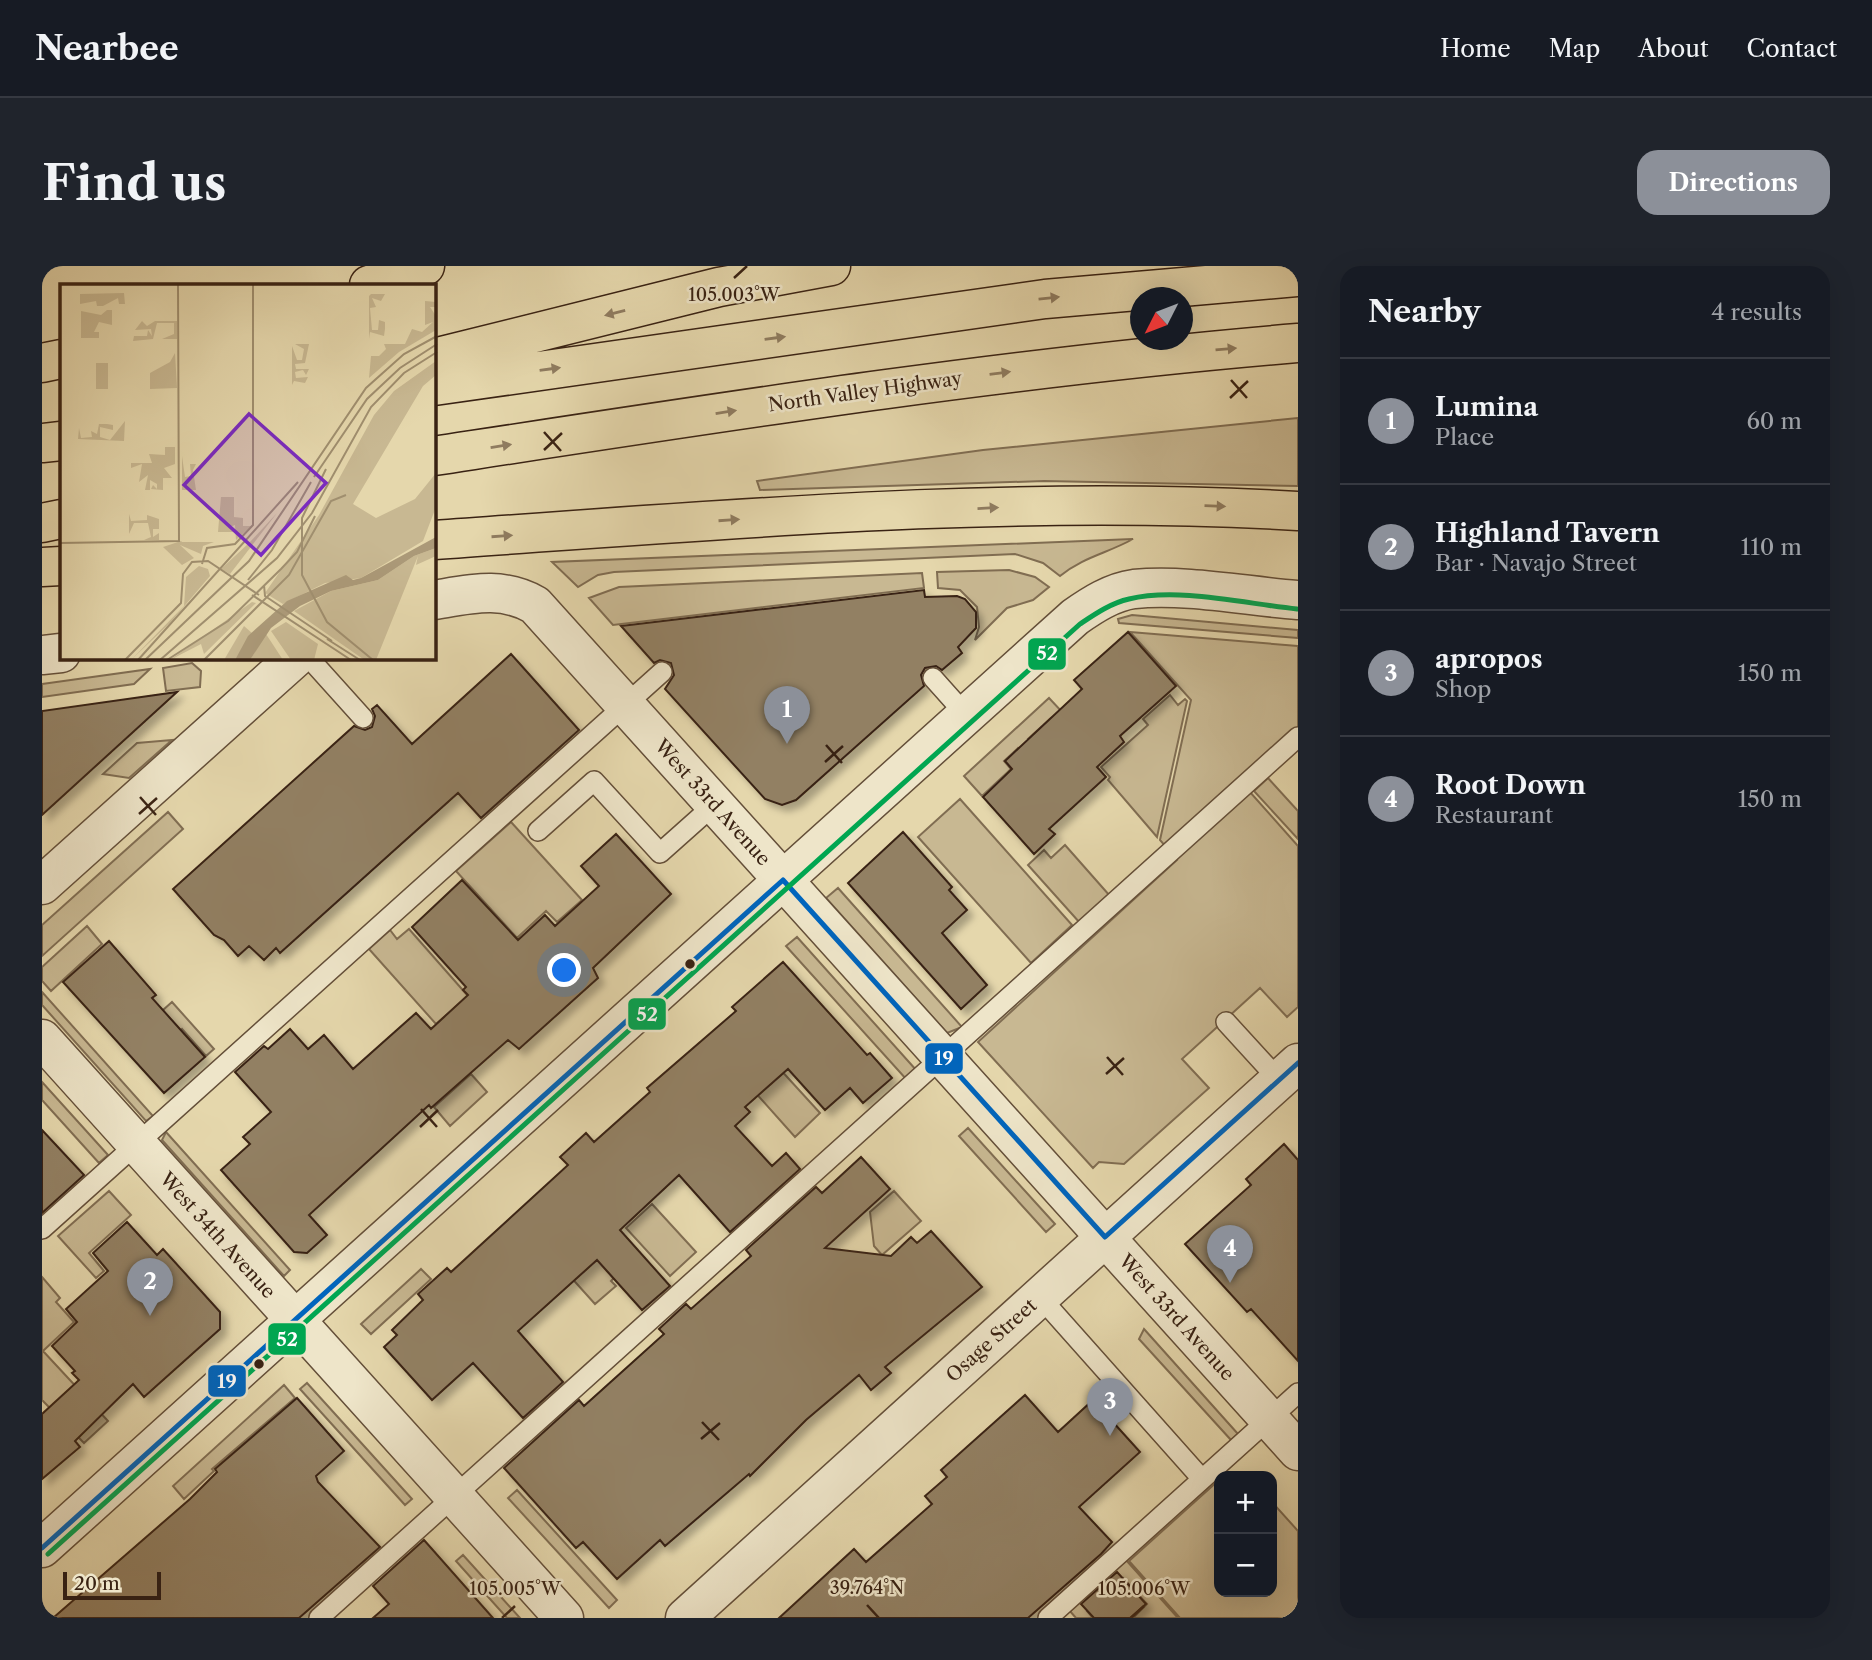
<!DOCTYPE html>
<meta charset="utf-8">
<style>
:root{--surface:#171b24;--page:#20242c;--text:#f1f3f6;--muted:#9ea1a6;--line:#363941;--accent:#8c9099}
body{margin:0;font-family:"Libre Caslon Text",serif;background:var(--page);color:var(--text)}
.controls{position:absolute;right:21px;bottom:21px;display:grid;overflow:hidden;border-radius:14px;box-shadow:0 7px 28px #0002}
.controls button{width:63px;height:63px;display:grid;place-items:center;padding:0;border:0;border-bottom:2px solid var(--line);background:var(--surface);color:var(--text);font:35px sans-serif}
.compass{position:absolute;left:1088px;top:21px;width:63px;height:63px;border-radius:50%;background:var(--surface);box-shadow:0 7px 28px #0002;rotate:228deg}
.scale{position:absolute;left:21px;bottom:18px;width:98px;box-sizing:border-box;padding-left:7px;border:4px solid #392213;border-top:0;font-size:19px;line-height:24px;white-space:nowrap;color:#392213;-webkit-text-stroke:5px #eee5c9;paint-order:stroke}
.you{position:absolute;left:523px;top:705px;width:24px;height:24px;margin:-18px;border:5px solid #fff;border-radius:50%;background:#1a73e8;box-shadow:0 0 0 10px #1a73e833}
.badge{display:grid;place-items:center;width:46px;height:46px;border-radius:50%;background:var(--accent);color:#fff;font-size:23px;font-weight:700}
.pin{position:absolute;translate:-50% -58px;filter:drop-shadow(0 2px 4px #0008)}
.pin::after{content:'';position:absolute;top:37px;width:24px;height:21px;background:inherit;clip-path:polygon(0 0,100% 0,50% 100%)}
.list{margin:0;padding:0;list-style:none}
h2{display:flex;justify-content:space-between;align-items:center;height:91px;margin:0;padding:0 28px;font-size:30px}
h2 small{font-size:23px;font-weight:400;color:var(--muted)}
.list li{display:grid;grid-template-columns:46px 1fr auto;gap:21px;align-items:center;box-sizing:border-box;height:126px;padding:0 28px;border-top:2px solid var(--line)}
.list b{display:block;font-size:26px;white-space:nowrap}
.list p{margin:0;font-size:23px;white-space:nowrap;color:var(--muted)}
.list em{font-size:23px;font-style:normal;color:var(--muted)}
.map{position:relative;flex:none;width:1256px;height:1352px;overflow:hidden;border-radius:21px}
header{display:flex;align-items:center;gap:42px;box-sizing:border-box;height:98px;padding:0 35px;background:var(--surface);border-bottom:2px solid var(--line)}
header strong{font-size:33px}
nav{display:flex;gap:38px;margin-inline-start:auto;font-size:24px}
.intro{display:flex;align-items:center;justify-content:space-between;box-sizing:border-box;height:168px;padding:0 42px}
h1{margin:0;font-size:49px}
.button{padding:18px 32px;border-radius:21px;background:var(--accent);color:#fff;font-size:24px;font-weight:700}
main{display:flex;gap:42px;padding:0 42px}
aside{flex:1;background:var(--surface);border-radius:21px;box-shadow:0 7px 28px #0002}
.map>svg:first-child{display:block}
.green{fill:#c8b892;stroke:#806d52;stroke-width:2}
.building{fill:#928063;stroke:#392213;stroke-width:2;filter:url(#shadow)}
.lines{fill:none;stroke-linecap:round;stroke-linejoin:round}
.service-casing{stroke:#644f39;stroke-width:22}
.minor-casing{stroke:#644f39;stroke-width:41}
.tertiary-casing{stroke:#644f39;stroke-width:41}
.motorway-casing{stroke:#392213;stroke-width:41}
.service{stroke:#eee5c9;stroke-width:19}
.minor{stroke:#eee5c9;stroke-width:38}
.tertiary{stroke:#eee5c9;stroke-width:38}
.motorway{stroke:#e5d7ac;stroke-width:38}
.bus-1-casing{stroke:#eee5c9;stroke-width:10}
.bus-2-casing{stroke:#eee5c9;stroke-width:10}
.bus-1{stroke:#0065bd;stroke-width:5}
.bus-2{stroke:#00a651;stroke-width:5}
.oneway{fill:#8f7c60}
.ticks{fill:none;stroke:#392213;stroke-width:2.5}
.bus-dot{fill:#392213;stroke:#eee5c9;stroke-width:2.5}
.labels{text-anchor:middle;stroke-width:5;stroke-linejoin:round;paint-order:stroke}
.street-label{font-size:19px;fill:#392213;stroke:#eee5c9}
.inset-road{fill:none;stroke:#a08f6f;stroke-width:2}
.view{fill:#7b2cbf;fill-opacity:0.15;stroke:#7b2cbf;stroke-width:3.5}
.inset-edge{fill:none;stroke:#392213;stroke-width:3.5}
.ticks-label{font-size:18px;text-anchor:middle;fill:#392213;stroke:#eee5c9;stroke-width:5;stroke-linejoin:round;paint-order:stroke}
.line-badge{stroke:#eee5c9;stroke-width:2.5}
.badge-label{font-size:19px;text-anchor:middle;font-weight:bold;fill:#fff}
</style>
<header>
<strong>Nearbee</strong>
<nav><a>Home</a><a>Map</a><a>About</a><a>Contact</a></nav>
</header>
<div class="intro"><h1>Find us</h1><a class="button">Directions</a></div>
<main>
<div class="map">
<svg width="1256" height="1352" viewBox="0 0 1256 1352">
<defs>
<filter id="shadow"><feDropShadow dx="6" dy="6" stdDeviation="3.5" flood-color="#0004"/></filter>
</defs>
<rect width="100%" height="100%" fill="#e5d7ac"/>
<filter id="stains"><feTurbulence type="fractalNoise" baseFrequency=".00286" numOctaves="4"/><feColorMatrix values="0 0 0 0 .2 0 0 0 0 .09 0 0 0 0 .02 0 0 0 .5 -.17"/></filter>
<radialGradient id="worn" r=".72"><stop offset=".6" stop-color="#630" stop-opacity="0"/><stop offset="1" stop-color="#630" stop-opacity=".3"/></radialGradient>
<!-- green -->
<path class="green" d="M1256,152v68l-254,-5 -284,9 -3,-9 226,-31z
M1091,273c-25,14 -50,18 -73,37l-17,-13 -28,-9 -401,18 -16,3 -20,12 -26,-25z
M967,304l26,7 14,10 -16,13 -26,8 -32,32 4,-13 -2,-20 -17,-17 -22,-2 -1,-16z
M880,307l2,15 -311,37 -24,-27 30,-11z
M1090,349l166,15v8l-179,-15 -1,-4z
M1088,366l168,14v84l-57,52 57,64v161l-11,10 -27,-29 -78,71 27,29 -85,76 -25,-2 -6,6 -115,-126 199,-182 -17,-20 31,-140z
M150,397l9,8 -1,16 -34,4 -3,-23z
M108,403l-16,15 -92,13v-13z
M1128,429l8,10 7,-6 2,2 -30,136 -49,-57 2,-3 -9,-10 47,-42 -5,-6z
M1007,432l15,16 -13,4 -23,21 5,7 -8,9 -7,-7 -14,13 7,8 -29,27 -18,-20z
M130,474l-43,38 -26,-4 34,-31z
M1226,512l30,33v28l-44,-48z
M918,533l112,126 -41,38 -113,-126z
M126,546l15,17 -141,127v-31z
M469,556l71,78 -25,22 -11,-11 -29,27 -61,-67z
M1023,579l45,51 -30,27 -52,-58 16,-15 7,8z
M796,622l124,139 -15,6 -121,-135z
M45,660l15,18 -51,47 -9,-10v-14z
M367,663l59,67 -32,28 -67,-75 21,-19 7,9z
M755,671l120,134 -10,9 -121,-134z
M0,726l111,124 -7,5 -104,-116z
M130,736l42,47 -8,7 -24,-27 -11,10 -18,-20z
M736,801l42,46 -25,24 -42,-47z
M429,808l16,18 -37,34 -16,-19z
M0,816l66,73 -9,8 -57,-63z
M926,862l87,96 -9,8 -87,-96z
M124,866l124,138 -6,6 -122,-136z
M67,925l22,24 -42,38 15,18 -8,7 -38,-42z
M852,925l27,30 -39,34 -8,-9 -4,-34z
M610,938l44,48 -26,24 -44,-48z
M549,986l23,26 -3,3 5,5 -21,18 -27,-30z
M379,1003l10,10 -60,55 -10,-10z
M0,1011l18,21 -4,4 18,20 -31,29 65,70 -24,22 -42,-43z
M1102,1063l94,105 -7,6 -92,-101z
M265,1117l105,116 -7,6 -105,-116z
M242,1119l11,13 -83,71 2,2 -30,28 -11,-13z
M1177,1214v112h53v-90l26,29v87h-118l-51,-57z
M475,1224l100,110 -8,8 -101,-110z
M421,1289l57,63h-13l-51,-57z
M1084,1294l52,58h-45l14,-14 -24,-26 -36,33 6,7h-17l-7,-8z"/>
<!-- building -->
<path class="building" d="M882,324l1,7 32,-1 8,3 11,13v16l-18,19 4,6 -20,17 -6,-4 -11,2 -4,7 3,11 -128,114 -14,5 -17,-6 -100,-110 9,-14 -3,-12 -11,-3 -6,3 -33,-37z
M1086,366l48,54 -56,50 4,6 -27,25 9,10 -57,52 6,5 -21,20 -51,-57 29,-28 -7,-8 77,-72 -8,-9z
M469,388l68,76 -98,88 -23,-25 -178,160 -4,-5 -12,12 -15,-14 -11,10 -14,-16 -10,-5 -41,-46 181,-163 11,4 7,-3 3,-11 -3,-7 5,-4 35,39z
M135,426l-135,123v-104z
M861,566l49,55 -3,3 18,20 -25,23 45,52 -26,24 -113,-126z
M574,568l55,60 -78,74 5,10 -79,71 -11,-9 -77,68 -2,-3 -120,110 18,20 -20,18 -13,-1 -73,-82 29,-26 -7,-7 28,-25 -36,-40 29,-26 4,3 22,-20 18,20 16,-14 29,34 63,-56 15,16 37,-34 -5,-5 3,-3 -54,-60 50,-47 56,60 27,-25 10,11 44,-40 -18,-20z
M67,675l47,54 -4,3 53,59 -41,36 -101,-111z
M741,696l84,93 3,-2 22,25 -29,25 -13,-15 -25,22 -37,-41 -43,38 5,5 -15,14 37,40 14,-13 14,16 -70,63 -51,-57 -59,55 50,56 -28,24 -45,-50 -79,71 45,51 -40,36 -50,-55 -41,37 -48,-53 13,-12 -5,-5 31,-30 -5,-6 29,-26 4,4 117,-107 -8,-8 26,-24 8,9 56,-50 -3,-4 89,-77 -4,-4z
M0,864l42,45 -42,38z
M1242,878l14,16v201l-47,-52 -4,3 -62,-68 66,-59 -5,-6z
M819,891l29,32 -65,59 66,8 20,-19 6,6 14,-12 51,56 -97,80 6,6 -20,17 -12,-15 -53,45 -56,56 -1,-2 -84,72 -5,-6 -43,39 -34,-37 -7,6 -72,-80 75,-68 5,6 80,-72 -5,-5 27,-25 5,5 60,-53 -5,-6 70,-63 6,6z
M85,956l30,33 6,-6 57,63v17l-76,68 -11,-13 -58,57 5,6 -38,32v-65l37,-34 -7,-7 3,-2 -23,-25 25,-24 -11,-13 42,-38 -15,-18z
M983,1129l33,37 35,-32 47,52 -61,55 33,35 -11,12 -73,64h-249l75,-69 12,13 66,-58 -7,-8 22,-19 -6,-7z
M255,1132l47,53 -28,25 2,6 62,65 -81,71h-246l137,-119 27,-27 -2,-3z
M382,1274l69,78h-120l16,-14 -16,-18z
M1075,1306l29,32 -16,14h-36l-13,-14z"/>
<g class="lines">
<!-- service casing -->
<g class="service-casing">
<path id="service" d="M267,392l54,60
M891,412l33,37
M496,565l56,-50 66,72 55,-49
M1184,756l53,58
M0,963l620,-557
M998,1031l162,182
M277,1352l979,-881
M1006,1352l250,-225"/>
</g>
<!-- minor casing -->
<g class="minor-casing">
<path id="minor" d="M392,334c37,-6 68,-14 101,5l763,846
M0,389l19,-2
M0,619l253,-227
M0,773l522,579
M643,1352l613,-555"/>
</g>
<!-- tertiary casing -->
<g class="tertiary-casing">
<path id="tertiary" d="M0,1282l1033,-931c17,-12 37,-25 59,-28 53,-5 111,7 164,11"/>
</g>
<!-- motorway casing -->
<g class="motorway-casing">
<path id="motorway" d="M327,19l56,-19
M392,92l285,-71 112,-21
M0,97l19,-4
M392,120l611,-87 253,-22
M0,177l19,-2
M392,190c287,-44 574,-89 864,-113
M0,257l19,-4
M392,274c287,-20 576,-46 864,-29
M0,301l19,-1"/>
</g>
<!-- service -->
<use href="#service" class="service"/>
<!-- minor -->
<use href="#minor" class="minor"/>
<!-- tertiary -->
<use href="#tertiary" class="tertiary"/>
<!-- motorway -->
<use href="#motorway" class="motorway"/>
<!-- bus-1 casing -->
<g class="bus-1-casing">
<path id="bus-1" d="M741,614l322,357
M1063,971l193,-174
M0,1282l741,-668"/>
</g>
<!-- bus-2 casing -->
<g class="bus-2-casing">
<path id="bus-2" d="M6,1288l1032,-930c15,-10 31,-21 49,-25 49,-12 118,5 168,10"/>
</g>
<!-- bus-1 -->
<use href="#bus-1" class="bus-1"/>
<!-- bus-2 -->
<use href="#bus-2" class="bus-2"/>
</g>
<!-- one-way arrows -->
<defs><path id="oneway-solid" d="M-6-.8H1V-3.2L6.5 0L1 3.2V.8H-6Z" transform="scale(1.75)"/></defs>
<g class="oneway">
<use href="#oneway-solid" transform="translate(1007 32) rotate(-6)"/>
<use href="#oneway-solid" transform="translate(573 47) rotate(166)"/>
<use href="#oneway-solid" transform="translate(733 72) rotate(-8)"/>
<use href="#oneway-solid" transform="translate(1184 83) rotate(-5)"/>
<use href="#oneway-solid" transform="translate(508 103) rotate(-8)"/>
<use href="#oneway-solid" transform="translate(958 107) rotate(-7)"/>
<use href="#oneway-solid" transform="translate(684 146) rotate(-9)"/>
<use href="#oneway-solid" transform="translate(459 180) rotate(-9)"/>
<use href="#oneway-solid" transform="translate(1173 240) rotate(2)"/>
<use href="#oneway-solid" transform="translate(946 242) rotate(-3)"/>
<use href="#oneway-solid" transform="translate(687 254) rotate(-4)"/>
<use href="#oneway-solid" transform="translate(460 270) rotate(-4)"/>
</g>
<!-- ticks -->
<path class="ticks" d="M692,12l13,-12M1189,114l16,18M1188,132l18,-17M502,166l17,19M502,184l18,-17M784,479l16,18M783,496l18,-16M98,531l16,18M97,548l18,-16M1065,791l16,18M1064,808l18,-16M379,843l16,18M378,861l18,-17M660,1156l17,18M659,1173l19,-16M825,1339l12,13M460,1352l13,-12M1089,1352l13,-12"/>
<!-- markers -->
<g class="bus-dot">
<circle cx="648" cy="698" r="6"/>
<circle cx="217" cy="1098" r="6"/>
</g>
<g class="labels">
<!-- street labels -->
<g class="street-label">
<text transform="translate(823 125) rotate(-8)" y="7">North Valley Highway</text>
<text transform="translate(671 536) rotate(48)" y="7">West 33rd Avenue</text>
<text transform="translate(176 969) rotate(48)" y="7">West 34th Avenue</text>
<text transform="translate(1135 1051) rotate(48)" y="7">West 33rd Avenue</text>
<text transform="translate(949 1074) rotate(-42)" y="7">Osage Street</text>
</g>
</g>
<!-- overview -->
<g transform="translate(18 18)">
<rect width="376" height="376" fill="#e5d7ac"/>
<path d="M64,9l1,11h-6l-1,-6 -15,8h-6l-1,-5 -16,3v-10zM311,10h14l-4,7 -9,-3 4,9 -6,1 2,22h6l1,-10 6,2v7l-1,7 -14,-4 -1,7v-43zM365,17l11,1v5h-6l6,9v14l-37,22 -30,26 2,-22h8l7,-7 -2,-5h21l7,-15 10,3 11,-10 -8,3zM47,26h5v15l-13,-3 -5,10h5v6h-18v-27l20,4zM82,37l5,5 8,-5h22v18h-15l12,-5v-11h-17l-4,16 -20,2 1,-5h13l1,-6 4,6 -1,-7 -16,1zM235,60h14l-4,19 -10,1 1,5h13l-3,6 -3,-5 -8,2 1,6 12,-1 -3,6 -11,-2 -2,4v-39l5,14h5l2,-11zM115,69l2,35 -27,1v-16l20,-11zM376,77v14l-13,11 -70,118 23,14 39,-19 21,-26v34l-13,34 -62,37 -36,5 -42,21 -18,-11 54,-78 55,-100 20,-24zM36,79h12v26h-12zM65,137l-1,20 -46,-2 1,-11 2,10 11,-1 -1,-6 6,3 2,-10h8l6,1v5l-13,-3v10l10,3zM105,163h10v17l-11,4 8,10h-9v12l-12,-1 2,-4 4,4v-5l-7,-4v10h-5l3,-15 -9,7 3,-18 -11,4v-5h21l-3,-9 16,1zM122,172l3,21 6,-1 -1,-12h6l-3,6 3,20h-14zM161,213h13v20l9,1v8h8l-15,14 -1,-15 -5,2 4,5h-16zM217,229l-47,61 -9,-5 29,-27zM69,230l2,7 16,-1v-5l12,4v10h-6v8l6,-4v7h-15l7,-3 -3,-14h-14l-5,11zM121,257l1,1h32l-11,4 -2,8 -21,-9 14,13 -12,7 -19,-18zM376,264v8l-20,9 2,-9 -42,104 -13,-1 -69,-48 37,-20 47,-11 36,-24zM139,282l9,3 2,7 -41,48 -38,36 53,-54 2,-29zM192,318l4,1 -52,51 -3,-10 -31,16zM226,338l32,22 -4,16h-23l-20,-29zM184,342l9,8 -18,26h-11zM206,350l17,26h-33z" fill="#c8b892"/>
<path d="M376,253v11l-22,8 -36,24 -47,11 -31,15 -29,22 -21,32h-15l13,-24 39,-35 59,-26 7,5 8,-2z" fill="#ab9978"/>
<path class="inset-road" d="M266,185l-24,49v57l25,47 46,38M254,193l53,-78 33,-31 37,-24M0,259l119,-2 -1,-257M142,280l5,-16 28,-4 18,-19v-241M188,296l24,-30 39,-68M204,301l1,11 67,45M192,311l99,65M267,355l33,21M65,376l56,-57 2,-29 9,-12 16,-1 51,34M78,376l160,-178M85,376l104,-99 117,-173 38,-34 33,-18M100,376l117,-102 35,-45 59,-106 33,-34 33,-21M107,376l61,-39 53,-52 16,-17 18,-36M144,376l85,-85 42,-74 15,-6"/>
<path class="view" d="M189,130l77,69 -65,72 -77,-70z"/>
<rect width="376" height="376" class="inset-edge"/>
</g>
<g class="ticks-label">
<text x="692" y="35">105.003°W</text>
<text x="825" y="1328">39.764°N</text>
<text x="473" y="1329">105.005°W</text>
<text x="1102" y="1329">105.006°W</text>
</g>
<g class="line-badge">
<rect x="985" y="371" width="40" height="34" rx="7" fill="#00a651"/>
<rect x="585" y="731" width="40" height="34" rx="7" fill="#00a651"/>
<rect x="882" y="776" width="40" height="33" rx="7" fill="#0065bd"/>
<rect x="225" y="1056" width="40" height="34" rx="7" fill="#00a651"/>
<rect x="165" y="1098" width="40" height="34" rx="7" fill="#0065bd"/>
</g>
<g class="badge-label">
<text x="1005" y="394">52</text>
<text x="605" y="755">52</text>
<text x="902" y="799">19</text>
<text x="245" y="1080">52</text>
<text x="185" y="1122">19</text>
</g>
<rect width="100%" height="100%" filter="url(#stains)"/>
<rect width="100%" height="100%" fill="url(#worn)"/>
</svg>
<div class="controls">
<button>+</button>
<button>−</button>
</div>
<svg class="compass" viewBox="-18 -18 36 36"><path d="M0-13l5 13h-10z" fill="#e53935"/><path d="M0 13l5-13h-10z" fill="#9ea1a6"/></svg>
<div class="scale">20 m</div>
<div class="you"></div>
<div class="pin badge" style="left:745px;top:478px">1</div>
<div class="pin badge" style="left:108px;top:1050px">2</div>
<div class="pin badge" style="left:1068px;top:1170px">3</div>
<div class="pin badge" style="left:1188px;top:1017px">4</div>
</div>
<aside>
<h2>Nearby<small>4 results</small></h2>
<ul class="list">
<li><span class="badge">1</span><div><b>Lumina</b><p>Place</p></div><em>60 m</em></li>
<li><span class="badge">2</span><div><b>Highland Tavern</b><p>Bar · Navajo Street</p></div><em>110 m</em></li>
<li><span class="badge">3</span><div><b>apropos</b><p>Shop</p></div><em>150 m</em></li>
<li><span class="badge">4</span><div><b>Root Down</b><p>Restaurant</p></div><em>150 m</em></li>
</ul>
</aside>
</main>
